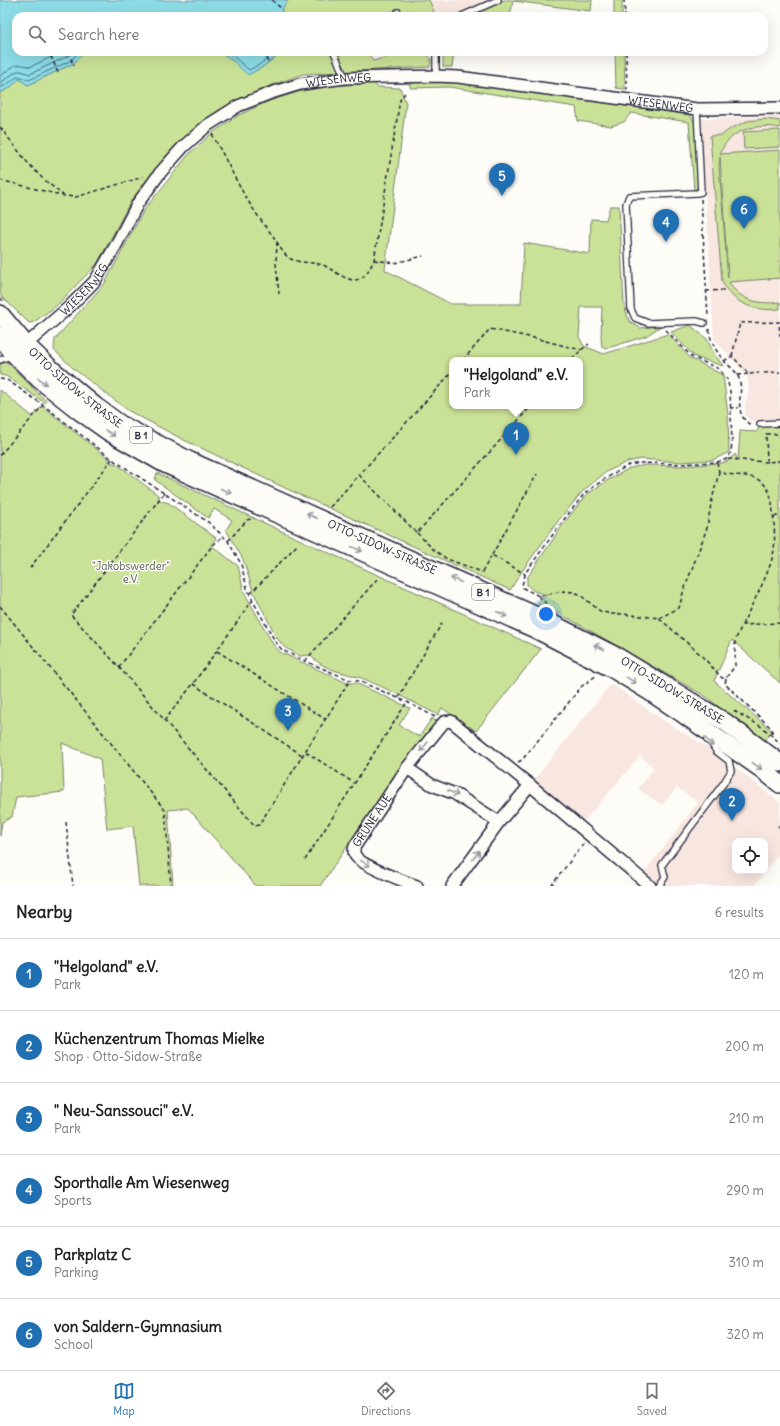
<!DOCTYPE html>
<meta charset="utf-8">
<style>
:root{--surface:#fff;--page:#f6f6f6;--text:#222;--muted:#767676;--line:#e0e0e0;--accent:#1f6fb2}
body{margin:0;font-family:Delius,sans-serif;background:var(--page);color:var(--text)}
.controls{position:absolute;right:12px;bottom:12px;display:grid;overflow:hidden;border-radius:8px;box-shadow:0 4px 16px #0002}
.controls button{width:36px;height:36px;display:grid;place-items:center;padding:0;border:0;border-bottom:1px solid var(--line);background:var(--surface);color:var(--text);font:20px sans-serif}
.you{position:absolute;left:546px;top:614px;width:14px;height:14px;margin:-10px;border:3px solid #fff;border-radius:50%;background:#1a73e8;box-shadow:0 0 0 6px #1a73e833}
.badge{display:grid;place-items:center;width:26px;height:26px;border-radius:50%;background:var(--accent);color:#fff;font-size:13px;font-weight:700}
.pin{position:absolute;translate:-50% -33px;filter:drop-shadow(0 1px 2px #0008)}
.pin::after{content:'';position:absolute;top:21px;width:14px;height:12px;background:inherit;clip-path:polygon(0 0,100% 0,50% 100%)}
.popup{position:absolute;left:449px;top:357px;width:134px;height:52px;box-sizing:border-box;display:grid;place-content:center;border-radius:8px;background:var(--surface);filter:drop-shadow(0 1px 3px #0005);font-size:13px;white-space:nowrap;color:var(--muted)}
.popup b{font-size:15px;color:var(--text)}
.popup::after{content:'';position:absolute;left:50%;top:100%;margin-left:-8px;border:8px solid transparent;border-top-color:var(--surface)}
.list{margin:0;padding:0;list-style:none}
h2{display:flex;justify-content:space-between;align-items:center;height:52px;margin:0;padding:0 16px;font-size:17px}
h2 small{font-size:13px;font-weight:400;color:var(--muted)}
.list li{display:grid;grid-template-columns:26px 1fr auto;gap:12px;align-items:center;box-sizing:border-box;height:72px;padding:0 16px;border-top:1px solid var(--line)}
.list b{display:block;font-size:15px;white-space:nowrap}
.list p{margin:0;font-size:13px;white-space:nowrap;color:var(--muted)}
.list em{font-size:13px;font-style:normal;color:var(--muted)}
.icon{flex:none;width:22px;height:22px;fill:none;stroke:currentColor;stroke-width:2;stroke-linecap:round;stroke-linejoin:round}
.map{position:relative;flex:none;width:780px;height:886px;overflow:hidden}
.search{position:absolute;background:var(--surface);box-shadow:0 4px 16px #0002;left:12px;right:12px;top:12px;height:44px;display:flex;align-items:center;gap:10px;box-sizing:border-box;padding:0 14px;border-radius:12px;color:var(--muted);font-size:15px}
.sheet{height:484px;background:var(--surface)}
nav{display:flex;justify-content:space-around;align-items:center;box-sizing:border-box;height:56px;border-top:1px solid var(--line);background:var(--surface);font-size:11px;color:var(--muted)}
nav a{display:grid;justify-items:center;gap:2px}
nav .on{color:var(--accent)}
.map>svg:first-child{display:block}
.built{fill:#f8e6e0;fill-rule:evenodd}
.green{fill:#cae298;stroke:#76826a;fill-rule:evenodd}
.water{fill:#8cdde7;stroke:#6292a2}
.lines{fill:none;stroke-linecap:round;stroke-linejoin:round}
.shore{stroke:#4c6d80;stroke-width:1}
.service-casing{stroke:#22223b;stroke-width:8}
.minor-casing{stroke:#22223b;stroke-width:14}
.primary-casing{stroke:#22223b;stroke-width:20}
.path{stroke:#22223b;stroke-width:1.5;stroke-dasharray:4 3;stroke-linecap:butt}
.service{stroke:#fdfcf7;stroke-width:5.5}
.minor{stroke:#fdfcf7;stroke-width:11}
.primary{stroke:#fdfcf7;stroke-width:17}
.oneway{stroke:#9a9aa2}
.labels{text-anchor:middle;stroke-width:3;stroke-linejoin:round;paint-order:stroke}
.shield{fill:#fdfcf7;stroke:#646373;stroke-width:1}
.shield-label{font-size:10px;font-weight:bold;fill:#22223b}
.street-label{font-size:11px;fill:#22223b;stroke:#fdfcf7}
.park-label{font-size:11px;fill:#545c57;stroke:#fdfcf7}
</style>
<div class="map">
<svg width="780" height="886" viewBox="0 0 780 886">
<rect width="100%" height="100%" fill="#fdfcf7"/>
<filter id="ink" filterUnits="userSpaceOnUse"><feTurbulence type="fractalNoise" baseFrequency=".025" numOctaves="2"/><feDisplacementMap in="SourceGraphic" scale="8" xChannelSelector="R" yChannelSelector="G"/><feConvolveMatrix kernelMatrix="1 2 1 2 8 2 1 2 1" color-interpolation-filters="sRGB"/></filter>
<g filter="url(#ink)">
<!-- built -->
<path class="built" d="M429,0h64l-36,16h-21z
M780,116v305l-20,1 -10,-1 -5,-7v-9l4,-15 -2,-15 -33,-36 -13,-220z
M611,684l58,40 51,31 60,48v49l-26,34h-104l-10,-8 58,-75 -21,-16 -15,18 -24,-16 16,-21 -14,-12 -61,71 -49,-42zM735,841h30v30h-30z"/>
<!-- green -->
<path class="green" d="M288,0h141l7,16h-155l1,-7z
M504,0h88l-1,11 -78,-10 -3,15h-42z
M614,0h8v16h-8z
M84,52h137l12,9 28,7 21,-16h86l5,9 29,-9h23l6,7 -1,8 -127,7 -39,14 -31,14 -33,21 -26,24 -43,54 -34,63 -41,42 -22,16 -5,1 -29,-28v-202l11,-6 8,-8 9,6 46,-22z
M443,52h11l-2,15h-9z
M615,52h9l1,37 -9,-1z
M449,81l241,34 5,8 4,63 -5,4 -5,-68 -58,-9 -7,9 -13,4 -33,-5 -2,-14 -127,-20 -39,1v-6z
M374,83l3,4 23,1 6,15 -21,167 66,34h70l3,-61 66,11 1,-35 15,1 4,-14h9l5,99 5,16 11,7 21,-2 -15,10 -38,12 -6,-1 -1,-9 1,-31h-21l-2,30 5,9 20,8 64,-20 22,24 33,17 5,40 1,37 -16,8 -33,2 -39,-3 -14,3 -21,10 -23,19 -25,30 -36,50 -12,19 -225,-102 -103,-49 -53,-28 -55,-42 -20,-19 1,-11 50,-56 39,-73 45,-56 23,-21 27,-18 30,-14 29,-9 32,-6zM452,360h128v46h-128z
M765,119l15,2v7c-23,-5 -51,1 -60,26l60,-4v128l-51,4c10,19 32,23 51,20v7c-24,3 -47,-5 -58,-27l-12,-146 12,-1 8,-6 17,-8zM720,157l8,120v1l-9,-112z
M780,130v17l-36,2 -1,-17z
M690,325l17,14 6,13 10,14 -28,-9 -24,-25z
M7,362l39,39 -1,2 -39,-27 -6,-1v-11z
M0,390l33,27 9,-11 67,53v3l8,2 41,31 1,5 10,3 47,35 -5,7 27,21 6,26 29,52 7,8 67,31h9l54,25 -11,17 20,12 13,-19 6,5 -33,39 -85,124h-64l-68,-78 -20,2 5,76h-34l-6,-60 -26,3 -7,-70 -38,-16 2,49 -48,5 -4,20 -10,5 -2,14z
M780,426v257l-48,-43 -18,41 58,50 -9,11 -58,-46 -132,-75 -36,-18 10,-8 -13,-4 -7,-6v-7l37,-55 22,-28 22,-15 22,-12 16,-3 34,1 42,-3 6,-2 7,-7 3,7 2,-30 16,1 4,-5z
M157,473l148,69 236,107 -65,82 -34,-23 -4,7c-23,-12 -46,-24 -69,-34 -20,-9 -43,-8 -59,-26l-10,1 -16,-9 -7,-9 -24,-47 -10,-32 -17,-29 6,-10 -18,-11 -6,9 -53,-38z"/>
<!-- water -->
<path class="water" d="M0,0h288l-6,9 -1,7h-265v36h68l-10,11 -46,22 -9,-6 -8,8 -11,6z
M221,52h61l-21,16 -13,7 -15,-14z"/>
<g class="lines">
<!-- shore -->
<path class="shore" d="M228,52l21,18 10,-5 17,-13
M0,76c13,-8 13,-15 30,-9l32,-15
M0,83l17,-12h4l9,3 38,-18 4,-4
M0,88l9,-5 9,-7 11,4 43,-20 6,-8"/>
<!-- service casing -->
<g class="service-casing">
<path id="service" d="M398,12l1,4
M462,16l36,-16
M334,52l11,26
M436,52v24
M697,109l4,83 -4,1 -68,3 -3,8 5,105 4,9 13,5 48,-2 8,2
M0,360l12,-5
M760,424l20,-1
M659,886l6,-9 -3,-12 61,-81 8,-13 -2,-10 -13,-10 -5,-8 -4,-3"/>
</g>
<!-- minor casing -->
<g class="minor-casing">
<g id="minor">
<path id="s1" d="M21,349l48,-42 26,-26 21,-36 22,-42 22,-30 23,-26 25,-22 30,-19 33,-13 29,-9 45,-6 91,-2 22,1 239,32 83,-1"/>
<path d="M407,768l25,17 23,9 44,28"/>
<path id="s2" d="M417,886c-11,-4 -58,-21 -62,-31 -2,-3 -1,-6 0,-9l52,-78 37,-46 7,-1 79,64 120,101"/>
<path d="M452,886l47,-64 31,-37"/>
</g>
</g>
<!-- primary casing -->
<g class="primary-casing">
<g id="primary">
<path id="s3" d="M0,314l26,31 24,23 45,38 25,18 70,37 349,156 79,40 107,65 55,41"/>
<path d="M0,336l14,18 25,25 39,31 31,22 54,31 372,166 76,39 36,22 36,24 77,54 20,16"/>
</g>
</g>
<!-- path -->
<path class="path" d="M272,0l10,9
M624,0l1,16
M216,16l7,-3
M68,52l6,14
M263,52l6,12
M626,52l1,38
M51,56l7,17
M0,127l27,35 16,17 20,16
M212,134c13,23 24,48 38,70 7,11 15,22 23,32 5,7 9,17 16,22 12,7 26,2 38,9 23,14 33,23 47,-7l26,-160 5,-7
M0,180l64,16 12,1 67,-20
M701,199l7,118
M277,242l-1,22 3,30
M374,260l21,3 28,-7
M706,291l20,-1
M0,298l4,4
M709,329c1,12 8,24 16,33 4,4 10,8 13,14 8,18 -7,33 11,48h3
M666,330l26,27 27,12 8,10 3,12 2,51 -1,10 -4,7 -10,3 -37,2 -39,-1 -12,2 -23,13 -21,15 -23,29 -36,50 -4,13 1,3 16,8 25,-5 10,1 5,2 21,17 11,3h11l37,4 42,37 21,23h4l9,-12v-25l7,-16 38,-2
M732,356l8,-33 39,-1 1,14
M463,360l27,-31 44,9 47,12
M572,360l9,-10 8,-6
M724,361l8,-5 17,18 10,-1
M764,373l16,-1
M737,375l12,-1
M0,379l7,1 36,25 69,54 96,63 15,14 5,5 13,23 6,24 6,13 22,40 7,9 23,11 45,19 9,1 48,21 28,15
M730,408h8
M0,455l43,-50
M728,459l39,3 13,-1
M717,462l2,10c14,5 33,1 44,11 8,8 9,18 10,29 1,11 3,31 0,43 -6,24 -20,47 -31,70
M767,462l-1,-28h14
M359,475l58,58 114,-127
M164,493l-93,122 48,52 136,159 4,-1 91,-145
M330,507l122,-135
M774,517l6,-2
M417,533l17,17 13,9 35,13 10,-17 33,19
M228,541l19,-21 7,-2
M492,555l45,-81
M30,568l82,-109
M250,594l47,-49
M539,596l12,13
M0,606l165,204 6,76
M659,618l20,-10 4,-15 24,-65 4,-24 8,-32
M217,651l108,68
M305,661l73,-83
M119,667l93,-121 11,-10
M726,679l-1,5 45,43 2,3v5
M193,684l109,71
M398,698l44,-75
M734,711l28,16 18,16
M164,721l29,-37 59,-83
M306,752l48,31
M518,762l4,-2 60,-74 15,-11
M66,822l7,64
M778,827l2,-2
M305,860l102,-158
M551,886l33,-43"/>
<!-- service -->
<use href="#service" class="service"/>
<!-- minor -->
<use href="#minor" class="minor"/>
<!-- primary -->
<use href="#primary" class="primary"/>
</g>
<!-- one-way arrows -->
<defs><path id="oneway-shaft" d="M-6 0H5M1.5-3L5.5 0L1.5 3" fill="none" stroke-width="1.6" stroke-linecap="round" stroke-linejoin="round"/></defs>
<g class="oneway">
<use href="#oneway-shaft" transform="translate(42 381) rotate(40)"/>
<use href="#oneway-shaft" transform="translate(110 433) rotate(32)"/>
<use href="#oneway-shaft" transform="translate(226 491) rotate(24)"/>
<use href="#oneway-shaft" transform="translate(312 516) rotate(-156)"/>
<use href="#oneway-shaft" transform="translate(357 549) rotate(24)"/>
<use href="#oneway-shaft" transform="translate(456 580) rotate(-156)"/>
<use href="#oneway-shaft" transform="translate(502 614) rotate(24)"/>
<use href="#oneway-shaft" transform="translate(599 647) rotate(-153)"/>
<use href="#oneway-shaft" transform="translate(631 680) rotate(31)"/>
<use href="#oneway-shaft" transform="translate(709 742) rotate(45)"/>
<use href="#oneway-shaft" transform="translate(424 747) rotate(129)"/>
<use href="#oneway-shaft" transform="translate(757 766) rotate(36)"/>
<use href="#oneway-shaft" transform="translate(453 793) rotate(25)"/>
<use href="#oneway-shaft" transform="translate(476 855) rotate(-54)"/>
<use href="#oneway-shaft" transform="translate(365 863) rotate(29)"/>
</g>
</g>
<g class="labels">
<!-- shield labels -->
<g class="shield">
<rect x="130" y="427" width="22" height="16" rx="3"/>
<rect x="472" y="584" width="22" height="16" rx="3"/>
</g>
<g class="shield-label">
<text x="141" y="439">B 1</text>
<text x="483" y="596">B 1</text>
</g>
<!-- street labels -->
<g class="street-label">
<text dy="4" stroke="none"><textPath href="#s1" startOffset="435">WIESENWEG</textPath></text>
<text dy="4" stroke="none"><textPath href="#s1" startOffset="759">WIESENWEG</textPath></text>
<text dy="4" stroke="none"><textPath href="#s1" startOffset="87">WIESENWEG</textPath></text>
<text dy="4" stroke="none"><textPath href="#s3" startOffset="106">OTTO-SIDOW-STRASSE</textPath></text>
<text dy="4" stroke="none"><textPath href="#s3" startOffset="453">OTTO-SIDOW-STRASSE</textPath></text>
<text dy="4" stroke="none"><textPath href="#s3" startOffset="777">OTTO-SIDOW-STRASSE</textPath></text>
<text dy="4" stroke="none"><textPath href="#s2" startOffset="110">GRÜNE AUE</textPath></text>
</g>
<!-- park labels -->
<g class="park-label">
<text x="131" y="570">"Jakobswerder"<tspan x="131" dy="13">e.V.</tspan></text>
</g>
</g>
</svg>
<div class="controls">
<button><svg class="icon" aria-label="locate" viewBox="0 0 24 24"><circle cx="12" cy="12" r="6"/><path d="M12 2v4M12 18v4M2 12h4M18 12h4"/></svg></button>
</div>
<div class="you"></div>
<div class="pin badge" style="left:516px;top:455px">1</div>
<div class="popup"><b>&quot;Helgoland&quot; e.V.</b>Park</div>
<div class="pin badge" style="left:732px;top:821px">2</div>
<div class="pin badge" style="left:288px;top:731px">3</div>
<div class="pin badge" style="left:666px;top:242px">4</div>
<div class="pin badge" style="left:502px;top:196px">5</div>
<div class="pin badge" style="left:744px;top:229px">6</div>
<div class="search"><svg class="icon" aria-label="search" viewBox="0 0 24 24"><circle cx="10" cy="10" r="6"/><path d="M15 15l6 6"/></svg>Search here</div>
</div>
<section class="sheet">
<h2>Nearby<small>6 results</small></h2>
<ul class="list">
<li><span class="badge">1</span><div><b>&quot;Helgoland&quot; e.V.</b><p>Park</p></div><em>120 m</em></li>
<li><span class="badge">2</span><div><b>Küchenzentrum Thomas Mielke</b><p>Shop · Otto-Sidow-Straße</p></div><em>200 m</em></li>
<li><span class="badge">3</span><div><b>&quot; Neu-Sanssouci&quot; e.V.</b><p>Park</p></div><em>210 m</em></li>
<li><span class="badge">4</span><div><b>Sporthalle Am Wiesenweg</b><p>Sports</p></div><em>290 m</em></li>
<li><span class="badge">5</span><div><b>Parkplatz C</b><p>Parking</p></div><em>310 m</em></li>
<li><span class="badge">6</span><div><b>von Saldern-Gymnasium</b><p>School</p></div><em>320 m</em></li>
</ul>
</section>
<nav>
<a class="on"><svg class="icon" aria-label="map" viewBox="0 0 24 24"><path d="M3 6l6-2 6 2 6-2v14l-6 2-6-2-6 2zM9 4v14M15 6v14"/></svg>Map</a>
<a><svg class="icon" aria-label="directions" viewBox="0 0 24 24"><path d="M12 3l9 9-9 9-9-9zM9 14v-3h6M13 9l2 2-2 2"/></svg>Directions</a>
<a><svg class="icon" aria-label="saved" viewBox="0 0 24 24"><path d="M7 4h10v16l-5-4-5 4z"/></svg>Saved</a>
</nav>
